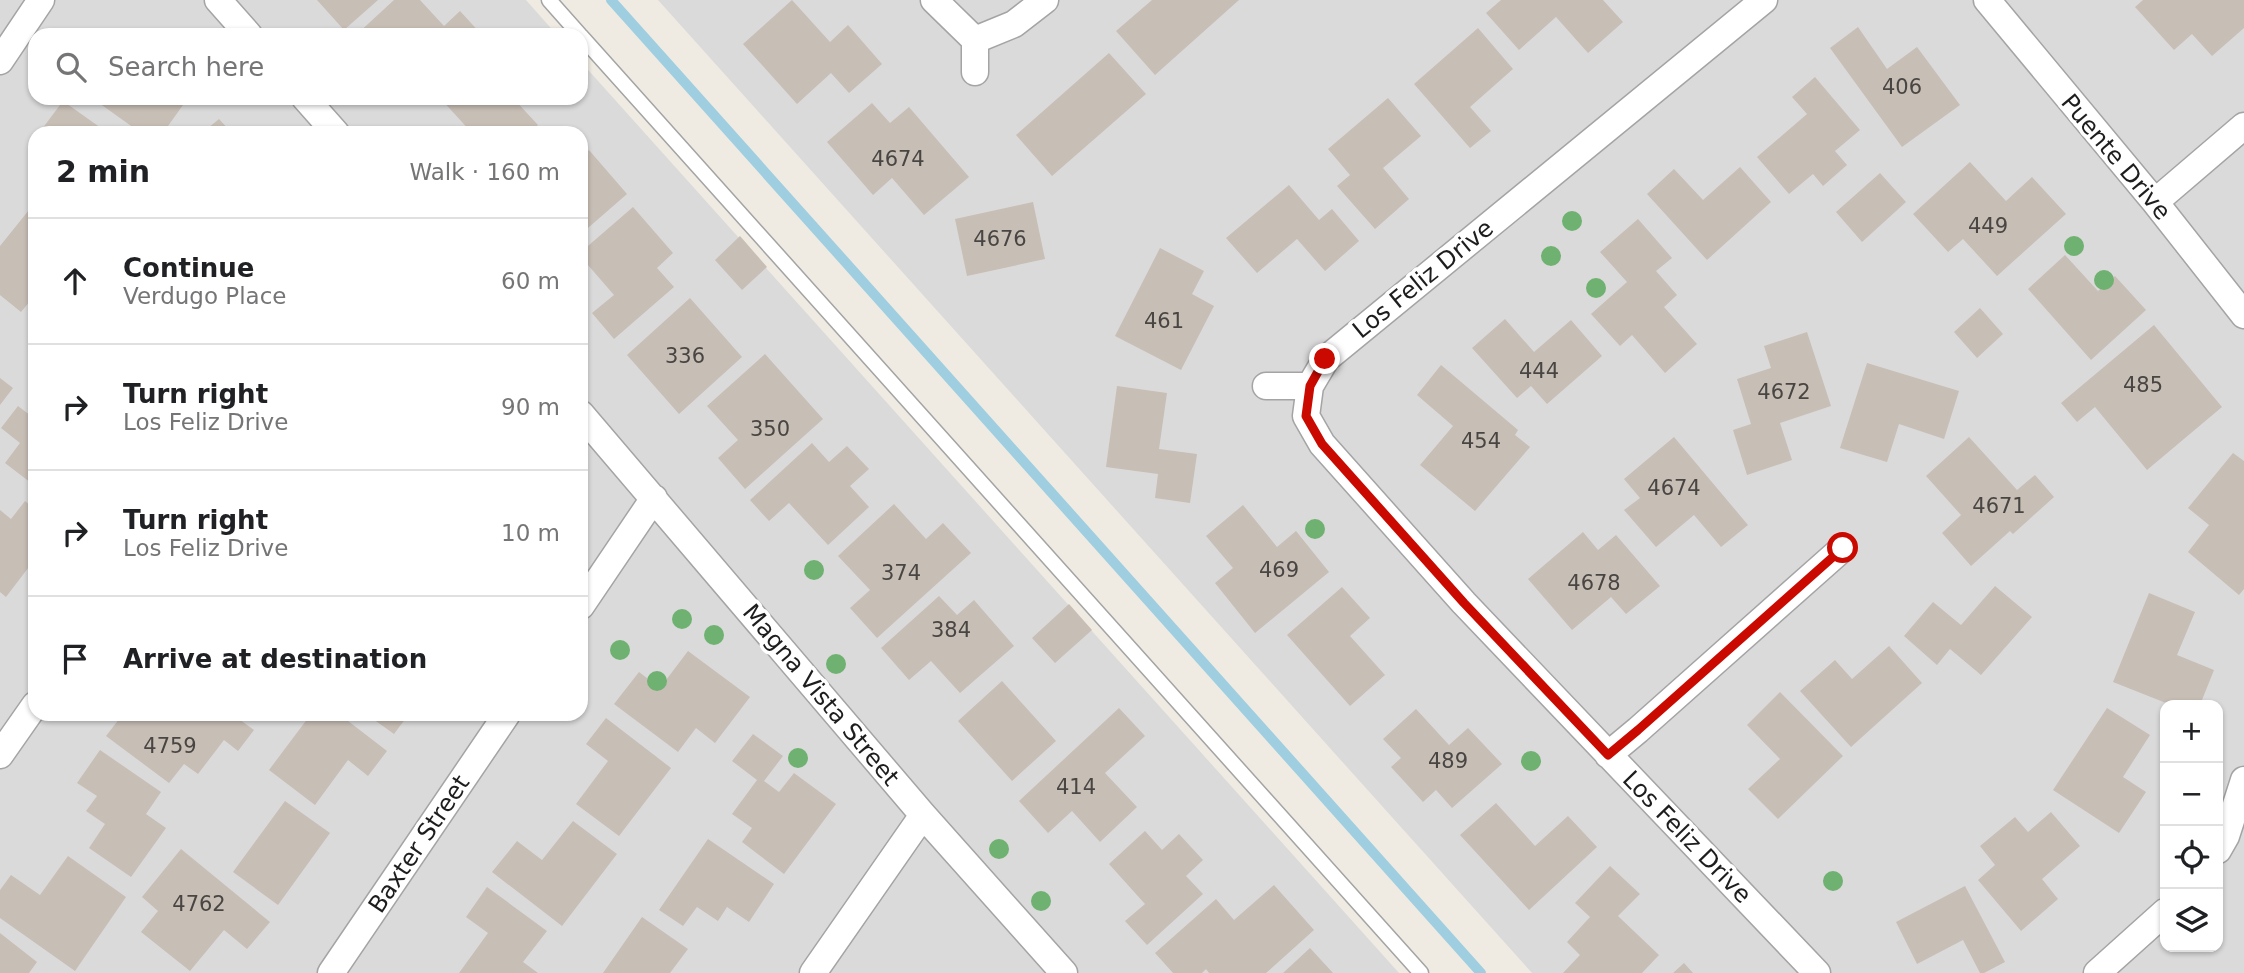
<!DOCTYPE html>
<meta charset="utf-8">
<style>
:root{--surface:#fff;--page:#f2f2f2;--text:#202124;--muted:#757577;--line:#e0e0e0}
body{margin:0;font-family:"DejaVu Sans",sans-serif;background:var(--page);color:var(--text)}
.controls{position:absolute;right:21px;bottom:21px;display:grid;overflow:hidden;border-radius:14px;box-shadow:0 2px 5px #0004}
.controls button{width:63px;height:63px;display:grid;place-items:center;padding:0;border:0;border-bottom:2px solid var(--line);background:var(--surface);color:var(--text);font:35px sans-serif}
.stop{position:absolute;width:21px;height:21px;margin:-16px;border:5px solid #ca0a00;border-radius:50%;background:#fff}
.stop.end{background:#ca0a00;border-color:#fff;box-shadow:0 2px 7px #0008}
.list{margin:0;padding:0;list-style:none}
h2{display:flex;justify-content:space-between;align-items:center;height:91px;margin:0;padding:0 28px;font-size:30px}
h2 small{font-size:23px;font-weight:400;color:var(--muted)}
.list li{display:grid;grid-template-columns:46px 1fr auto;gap:21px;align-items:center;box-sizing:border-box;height:126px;padding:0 28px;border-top:2px solid var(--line)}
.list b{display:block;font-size:26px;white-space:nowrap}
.list p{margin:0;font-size:23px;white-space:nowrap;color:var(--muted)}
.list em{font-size:23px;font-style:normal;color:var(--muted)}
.icon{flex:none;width:38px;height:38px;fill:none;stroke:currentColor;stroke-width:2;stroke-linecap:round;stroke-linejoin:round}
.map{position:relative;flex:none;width:2244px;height:973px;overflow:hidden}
.search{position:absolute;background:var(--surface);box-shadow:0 2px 5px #0004;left:28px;top:28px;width:560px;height:77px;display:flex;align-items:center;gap:18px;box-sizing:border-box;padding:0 24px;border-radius:21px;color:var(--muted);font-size:26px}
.panel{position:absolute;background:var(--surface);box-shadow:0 2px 5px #0004;left:28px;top:126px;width:560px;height:595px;border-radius:21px}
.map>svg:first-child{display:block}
.residential{fill:#dbdada;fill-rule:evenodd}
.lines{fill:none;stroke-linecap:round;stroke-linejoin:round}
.stream{stroke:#9fcee0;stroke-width:10}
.building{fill:#c7beb5}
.lane-casing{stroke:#a4a4a4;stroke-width:17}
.street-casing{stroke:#a4a4a4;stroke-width:29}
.lane{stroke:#fff;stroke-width:14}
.street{stroke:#fff;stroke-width:26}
.tree{fill:#6eb171}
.route{stroke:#ca0a00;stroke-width:9}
.labels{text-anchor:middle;stroke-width:7;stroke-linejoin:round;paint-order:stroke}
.number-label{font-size:21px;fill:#484543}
.street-label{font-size:24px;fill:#1d1d1d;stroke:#fff}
</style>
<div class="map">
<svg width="2244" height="973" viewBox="0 0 2244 973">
<rect width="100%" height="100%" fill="#efebe2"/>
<!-- residential -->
<path class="residential" d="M0,0h526l31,35h-522v63h546v-36l818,911h-1399zM35,133h546v581h-546z
M658,0h1586v973h-712zM2165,705h53v242h-53z"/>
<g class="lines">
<!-- stream -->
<path class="stream" d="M611,0l870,973"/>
</g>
<!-- building -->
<path class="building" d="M317,0h61l-34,30z
M394,0h26l24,26 16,-15 22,24h-126z
M792,0l38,42 18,-17 34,39 -33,29 -18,-20 -34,31 -54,-60z
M1152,0h87l-84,75 -39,-44z
M1501,0h102l20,22 -35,31 -32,-36 -37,33 -33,-37z
M2143,0h101v28l-32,28 -20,-22 -18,16 -39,-43z
M1858,27l29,42 30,-22 43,58 -58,42 -72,-99z
M1478,28l35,41 -43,38 21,24 -21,17 -56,-64z
M1109,53l37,41 -94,82 -36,-41z
M1815,77l45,53 -25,21 12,14 -24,21 -10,-12 -24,20 -32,-37 50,-43 -15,-17z
M92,98h96l-25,35h-22z
M440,98h73l25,27 -9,8h-57z
M1388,98l33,38 -38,32 26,31 -34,30 -38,-43 13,-11 -22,-26z
M63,101l45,32h-69z
M872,103l18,20 19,-16 60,70 -45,38 -32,-37 -19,17 -46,-53z
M219,119l13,14h-30z
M589,150l38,44 -46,40v-76z
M1970,162l36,39 26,-24 34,37 -69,62 -34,-37 -15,13 -35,-38z
M1740,167l31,35 -64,58 -60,-66 27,-25 29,31z
M1880,173l26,29 -44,40 -26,-30z
M1289,185l30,35 13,-11 27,32 -34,30 -28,-32 -40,34 -31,-35z
M1033,202l12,57 -78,17 -12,-57z
M33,205l2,2v88l-14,17 -21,-17v-49z
M633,207l40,46 -16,15 17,19 -60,52 -22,-26 22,-18 -33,-38v-5z
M1638,219l34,39 -16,13 21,24 -13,12 33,37 -32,29 -33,-38 -12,11 -29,-32 36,-32 -27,-30z
M740,236l27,31 -25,23 -27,-30z
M1160,248l44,23 -12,23 22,12 -33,64 -66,-34z
M2065,255l33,36 17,-15 31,34 -55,50 -63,-71z
M690,298l52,59 -63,57 -52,-59z
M1980,308l23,26 -26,24 -23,-26z
M1505,319l29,33 37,-32 31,36 -55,48 -16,-18 -14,12 -45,-50z
M2154,325l68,82 -75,63 -52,-63 -18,15 -16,-19z
M1807,332l24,74 -51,17 12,37 -45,15 -14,-45 18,-6 -14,-45 34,-11 -7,-22z
M765,354l58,65 -78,70 -27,-31 20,-18 -31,-34z
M1867,363l92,28 -15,48 -45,-15 -12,38 -47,-14z
M1441,365l77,65 -3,5 15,12 -55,64 -55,-46 33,-39 -36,-31z
M0,378l13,10 -13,17z
M1117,386l50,7 -8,56 38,5 -7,49 -35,-5 3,-24 -52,-7z
M18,406l17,13v67l-30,-23 15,-20 -19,-15z
M1674,437l74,88 -27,22 -27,-32 -38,32 -32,-37 16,-12 -16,-19z
M1969,437l48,53 18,-15 19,22 -41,37 -3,-3 -39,35 -29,-33 19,-18 -35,-39z
M812,443l17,19 18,-16 22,23 -19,17 19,21 -41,38 -39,-42 -20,18 -19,-21z
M2233,453l11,8v128l-5,6 -51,-43 21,-27 -21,-17z
M25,501l10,8v50l-29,38 -6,-5v-82l11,9z
M894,504l32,35 17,-16 28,30 -94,85 -27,-30 20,-18 -32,-34z
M1243,505l34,42 19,-16 33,41 -74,61 -40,-50 18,-15 -27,-32z
M1583,532l15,18 18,-15 44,51 -34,28 -15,-17 -39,33 -44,-51z
M1995,586l37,31 -51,58 -31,-26 -13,16 -33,-29 29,-34 28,23z
M1342,587l28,31 -20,18 35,39 -35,31 -63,-71z
M2149,593l46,19 -18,43 37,15 -14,35h-29l-58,-23z
M939,596l18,19 17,-15 40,46 -54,47 -29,-32 -22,19 -28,-32z
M1069,604l23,26 -37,33 -23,-25z
M1889,646l33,37 -71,64 -51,-56 35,-31 17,19z
M688,651l62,46 -35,46 -19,-15 -18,24 -64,-48 25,-32 21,16z
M1002,681l54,60 -44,40 -54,-60z
M1780,692l63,64 -65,63 -30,-30 32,-30 -33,-34z
M1119,708l26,28 -40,37 32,34 -37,35 -28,-31 -24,22 -29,-32z
M2107,708l43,27 -27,42 23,15 -27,41 -66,-43z
M1416,709l33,36 19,-17 34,36 -50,44 -16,-18 -13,12 -32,-35 10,-9 -18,-19z
M123,714h24l5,4 3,-4h77l22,16 -16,21 -14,-11 -26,34 -14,-10 -15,19 -63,-47z
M311,714h28l48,37 -19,25 -20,-16 -33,45 -46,-35z
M366,714h43l-15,20z
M606,718l65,50 -52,68 -43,-32 32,-43 -22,-17z
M753,734l30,22 -19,25 15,11 15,-19 42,31 -52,70 -42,-32 10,-14 -20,-14 25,-34 -25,-19z
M100,750l61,42 -15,22 20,14 -35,49 -42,-29 16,-24 -19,-13 11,-15 -20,-13z
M285,801l45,32 -52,72 -45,-33z
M1496,803l39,43 33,-30 29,31 -68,63 -69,-75z
M2051,812l29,34 -38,33 16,20 -37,32 -43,-51 17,-15 -15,-19 35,-29 13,15z
M573,821l44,33 -55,72 -70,-54 25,-31 25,19z
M1145,831l17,19 17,-16 24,26 -17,16 17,18 -56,51 -22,-24 20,-17 -36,-40z
M708,839l66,45 -25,38 -22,-15 -9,14 -21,-14 -14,19 -24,-16z
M181,849l89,73 -23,27 -23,-19 -34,41 -49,-39 17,-21 -16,-14z
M68,856l58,41 -51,74 -75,-53v-28l11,-15 29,20z
M1610,866l30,28 -22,22 41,39 -17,18h-79l17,-18 -13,-13 23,-25 -15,-14z
M1274,885l40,45 -48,43h-57l-3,-4 -4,4h-29l-18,-20 61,-54 18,21z
M1965,886l40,76 -21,11h-4l-17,-33 -46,24 -21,-42z
M487,887l60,44 -24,31 15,11h-79l29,-40 -22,-16z
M642,917l46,32 -18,24h-67z
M0,933l37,29 -8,11h-29z
M1310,948l23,25h-50z
M1684,963l9,10h-20z"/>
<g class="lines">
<!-- lane casing -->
<g class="lane-casing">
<path id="lane" d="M549,0l31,35
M581,36l840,937"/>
</g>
<!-- street casing -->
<g class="street-casing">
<path id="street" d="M218,0l31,35
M934,0l41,40 39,-16 31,-24
M1764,0l-438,359 -16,27 -4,30 16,28 142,159 353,370
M1987,0l168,202 89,113
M975,40v32
M0,61l41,-61
M305,98l31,35
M2155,202l89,-76
M1266,386h44
M581,414l342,401 141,158
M581,606l73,-108
M0,755l35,-50
M1608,755l30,-25 205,-182
M2218,850l8,-14 18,-56
M331,973l176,-259
M813,973l110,-158
M2097,973l68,-61"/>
</g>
<!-- lane -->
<use href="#lane" class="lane"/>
<!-- street -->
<use href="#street" class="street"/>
</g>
<!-- trees -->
<g class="tree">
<circle cx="1572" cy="221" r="10"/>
<circle cx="2074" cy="246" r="10"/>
<circle cx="1551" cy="256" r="10"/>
<circle cx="2104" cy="280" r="10"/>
<circle cx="1596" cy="288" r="10"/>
<circle cx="1315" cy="529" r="10"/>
<circle cx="814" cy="570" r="10"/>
<circle cx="682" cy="619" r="10"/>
<circle cx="714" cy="635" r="10"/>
<circle cx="620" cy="650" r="10"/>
<circle cx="836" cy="664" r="10"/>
<circle cx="657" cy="681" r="10"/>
<circle cx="798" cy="758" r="10"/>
<circle cx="1531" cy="761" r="10"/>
<circle cx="999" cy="849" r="10"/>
<circle cx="1833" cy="881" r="10"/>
<circle cx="1041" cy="901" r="10"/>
</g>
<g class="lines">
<!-- route -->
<path class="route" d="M1325,359l-15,27 -4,30 16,28 142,159 144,152 30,-25 205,-182"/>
</g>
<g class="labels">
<!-- number labels -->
<g class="number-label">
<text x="1902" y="94">406</text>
<text x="898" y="166">4674</text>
<text x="1988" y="233">449</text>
<text x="1000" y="246">4676</text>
<text x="1164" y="328">461</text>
<text x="685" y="363">336</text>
<text x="1539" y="378">444</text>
<text x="2143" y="392">485</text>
<text x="1784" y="399">4672</text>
<text x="770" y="436">350</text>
<text x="1481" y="448">454</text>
<text x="1674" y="495">4674</text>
<text x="1999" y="513">4671</text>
<text x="1279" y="577">469</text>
<text x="901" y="580">374</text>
<text x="1594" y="590">4678</text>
<text x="951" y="637">384</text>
<text x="170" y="753">4759</text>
<text x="1448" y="768">489</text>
<text x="1076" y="794">414</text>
<text x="199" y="911">4762</text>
</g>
<!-- street labels -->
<g class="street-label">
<text transform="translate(2116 157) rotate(50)" y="8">Puente Drive</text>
<text transform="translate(1423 279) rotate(-39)" y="8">Los Feliz Drive</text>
<text transform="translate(821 695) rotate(50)" y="8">Magna Vista Street</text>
<text transform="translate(1687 837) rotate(46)" y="8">Los Feliz Drive</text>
<text transform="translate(419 844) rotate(-56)" y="8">Baxter Street</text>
</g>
</g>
</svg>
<div class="controls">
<button>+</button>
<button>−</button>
<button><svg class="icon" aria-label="locate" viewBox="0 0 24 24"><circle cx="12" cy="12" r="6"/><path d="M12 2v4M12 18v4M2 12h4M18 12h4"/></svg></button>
<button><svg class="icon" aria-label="layers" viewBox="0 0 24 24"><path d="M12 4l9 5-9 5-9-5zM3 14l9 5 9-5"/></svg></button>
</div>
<div class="stop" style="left:1843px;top:548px"></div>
<div class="stop end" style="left:1325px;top:359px"></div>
<div class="search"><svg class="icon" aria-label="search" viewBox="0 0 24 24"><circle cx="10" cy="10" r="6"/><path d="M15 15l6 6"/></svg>Search here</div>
<section class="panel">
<h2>2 min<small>Walk · 160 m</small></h2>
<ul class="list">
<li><svg class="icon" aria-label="ahead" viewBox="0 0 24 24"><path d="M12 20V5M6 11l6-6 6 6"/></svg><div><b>Continue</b><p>Verdugo Place</p></div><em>60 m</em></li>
<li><svg class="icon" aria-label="right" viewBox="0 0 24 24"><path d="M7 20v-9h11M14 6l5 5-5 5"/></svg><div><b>Turn right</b><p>Los Feliz Drive</p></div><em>90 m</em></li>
<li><svg class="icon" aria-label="right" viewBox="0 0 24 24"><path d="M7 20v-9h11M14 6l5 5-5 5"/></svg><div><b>Turn right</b><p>Los Feliz Drive</p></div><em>10 m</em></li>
<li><svg class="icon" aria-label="arrive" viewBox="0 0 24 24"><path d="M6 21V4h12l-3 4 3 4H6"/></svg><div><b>Arrive at destination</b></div></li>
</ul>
</section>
</div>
